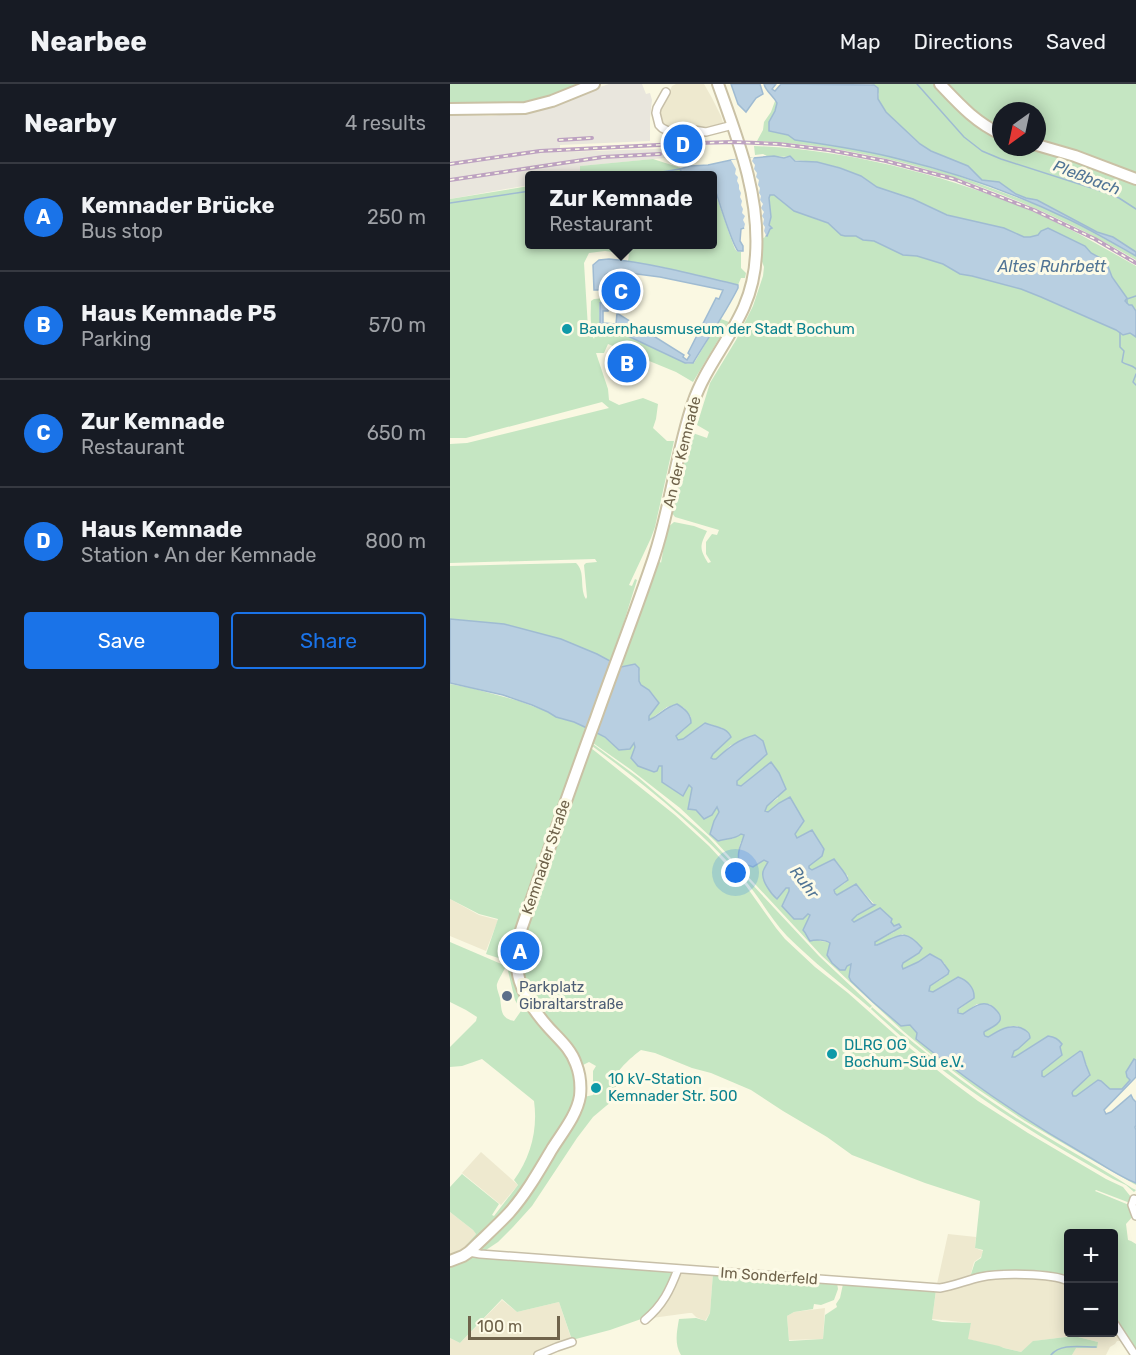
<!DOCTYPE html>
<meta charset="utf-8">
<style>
:root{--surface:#171b24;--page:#20242c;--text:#f1f3f6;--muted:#9ea1a6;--line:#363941;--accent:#1a73e8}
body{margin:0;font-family:Rubik,sans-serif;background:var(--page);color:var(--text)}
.controls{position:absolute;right:18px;bottom:18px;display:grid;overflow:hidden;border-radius:6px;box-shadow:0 3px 15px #0003}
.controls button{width:54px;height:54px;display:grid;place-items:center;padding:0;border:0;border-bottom:2px solid var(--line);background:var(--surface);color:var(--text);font:30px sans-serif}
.compass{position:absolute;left:542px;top:18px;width:54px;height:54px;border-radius:50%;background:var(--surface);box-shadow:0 3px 15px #0003;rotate:213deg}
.scale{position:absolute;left:18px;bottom:15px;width:92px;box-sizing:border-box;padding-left:6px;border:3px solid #6f634b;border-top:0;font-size:16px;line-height:21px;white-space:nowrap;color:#6f634b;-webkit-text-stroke:4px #fdfbe7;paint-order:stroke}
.you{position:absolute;left:286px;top:789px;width:21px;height:21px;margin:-15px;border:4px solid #fff;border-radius:50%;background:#1a73e8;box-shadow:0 0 0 9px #1a73e833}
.badge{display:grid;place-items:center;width:39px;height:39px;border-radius:50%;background:var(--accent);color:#fff;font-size:20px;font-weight:700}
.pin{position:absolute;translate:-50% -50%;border:3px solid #fff;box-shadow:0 2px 6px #0006}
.popup{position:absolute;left:75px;top:87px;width:192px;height:78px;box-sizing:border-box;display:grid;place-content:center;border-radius:6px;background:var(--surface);filter:drop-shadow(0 2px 4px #0005);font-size:20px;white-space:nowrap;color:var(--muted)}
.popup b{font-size:22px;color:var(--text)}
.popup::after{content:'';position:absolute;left:50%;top:100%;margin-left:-12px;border:12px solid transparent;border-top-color:var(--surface)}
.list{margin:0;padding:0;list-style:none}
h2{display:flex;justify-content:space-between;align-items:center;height:78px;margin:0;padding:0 24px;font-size:26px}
h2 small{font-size:20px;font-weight:400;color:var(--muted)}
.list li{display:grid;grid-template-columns:39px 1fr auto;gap:18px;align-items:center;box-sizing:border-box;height:108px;padding:0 24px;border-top:2px solid var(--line)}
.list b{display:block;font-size:22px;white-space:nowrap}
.list p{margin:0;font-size:20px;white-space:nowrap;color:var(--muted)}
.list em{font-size:20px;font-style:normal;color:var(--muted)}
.actions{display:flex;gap:12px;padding:18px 24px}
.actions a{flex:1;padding:14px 0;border:2px solid var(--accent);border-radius:6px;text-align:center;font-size:21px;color:var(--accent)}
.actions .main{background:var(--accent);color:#fff}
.map{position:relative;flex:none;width:686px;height:1271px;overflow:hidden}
header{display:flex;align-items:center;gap:36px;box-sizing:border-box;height:84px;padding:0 30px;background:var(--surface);border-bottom:2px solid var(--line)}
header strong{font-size:28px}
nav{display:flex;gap:33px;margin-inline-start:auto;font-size:21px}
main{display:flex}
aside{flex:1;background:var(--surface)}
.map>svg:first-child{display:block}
.residential{fill:#eee9cf}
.industrial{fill:#e9e6dd}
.green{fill:#c5e6c2}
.water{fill:#b8cfe1;stroke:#9fbbd2;stroke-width:1.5}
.pier{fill:#faf8e2}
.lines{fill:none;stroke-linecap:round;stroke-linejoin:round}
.stream{stroke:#9fbbd2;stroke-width:1.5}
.minor-casing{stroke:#c7bfa8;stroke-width:10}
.secondary-casing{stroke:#cac1a5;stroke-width:14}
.minor{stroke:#fff;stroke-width:7}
.secondary{stroke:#fff;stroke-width:10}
.rail-casing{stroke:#bda2c1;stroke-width:4}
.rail{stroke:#fdfbe7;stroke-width:1.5;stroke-dasharray:4.5;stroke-linecap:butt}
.culture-dot{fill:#0f9aa8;stroke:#fdfbe7;stroke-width:2}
.service-dot{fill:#5c6f8a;stroke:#fdfbe7;stroke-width:2}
.labels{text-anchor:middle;stroke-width:6;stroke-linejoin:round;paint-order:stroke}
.culture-label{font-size:15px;fill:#0d838f;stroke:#fdfbe7;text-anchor:start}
.street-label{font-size:15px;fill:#6f634b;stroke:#fdfbe7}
.service-label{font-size:15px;fill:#4e5e75;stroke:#fdfbe7;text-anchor:start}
.water-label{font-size:16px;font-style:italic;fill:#507495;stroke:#fdfbe7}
</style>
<header>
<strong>Nearbee</strong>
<nav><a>Map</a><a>Directions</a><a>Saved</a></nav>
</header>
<main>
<aside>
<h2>Nearby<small>4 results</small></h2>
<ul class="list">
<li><span class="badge">A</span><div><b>Kemnader Brücke</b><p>Bus stop</p></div><em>250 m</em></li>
<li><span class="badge">B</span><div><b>Haus Kemnade P5</b><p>Parking</p></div><em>570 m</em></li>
<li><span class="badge">C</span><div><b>Zur Kemnade</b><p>Restaurant</p></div><em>650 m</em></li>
<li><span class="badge">D</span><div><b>Haus Kemnade</b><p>Station · An der Kemnade</p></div><em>800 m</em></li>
</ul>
<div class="actions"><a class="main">Save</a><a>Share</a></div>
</aside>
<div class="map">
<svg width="686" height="1271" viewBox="0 0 686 1271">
<rect width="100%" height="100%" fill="#faf8e2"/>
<!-- residential -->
<path class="residential" d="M226,0h28l8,14 9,18 3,10 -19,3 -17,-4 -24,1 -5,-10 1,-4 12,-26z
M0,815l29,16 19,5 -12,31 -36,-15z
M31,1068l37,33 -17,20 -39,-32z
M0,1128l23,18 3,4 -12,14 2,3 -16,7z
M498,1150l28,3 -1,11 8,3 -2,6 -7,5 -4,15 87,2 11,4v49h46v-6l9,15h-6l-2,3 -5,3 -4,8h-34l3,-7 23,-6 -24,-6 -40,5 -13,11 -54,-13 4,-16 -39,-4 5,-35z
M236,1188l27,1 -3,40 -5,8 -9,-4 -4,-4h-3l-37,5 27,-44z
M52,1216l15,12 42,-10 14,42 -31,11h-92v-17l10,5z
M375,1224l-2,31 -34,1 -2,-24 7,-4z"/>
<!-- industrial -->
<path class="industrial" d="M159,0h33l4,10 4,-1 2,7 -2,18v23l-90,4v7l126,-4v8l-105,10 -1,7 -8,2 -42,1 -1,9 -79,14v-84l41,1 34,-4z"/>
<!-- green -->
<path class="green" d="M0,0h130l-30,12 -25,7 -75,1z
M421,0h65l65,55v8h29l48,13 58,23v69l-23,-15 -16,-5 -60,-32 -11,-2 -10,-4 -17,-12 -17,-2 -14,-14 -37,-15 -11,-7 -34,-32 -8,-13 1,-5 -5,-9z
M495,0h191v92l-99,-34v-31h-36v21l-8,-4z
M325,17l2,2 -2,8 -6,11v9l128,27 59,17 89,33 25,12 66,36v4c-114,-67 -245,-113 -379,-119l6,-11 1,-8 7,-10z
M304,62c93,3 199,31 285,68 33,15 65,34 97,52v45l-4,-6h-3l-4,-5 2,-2 -15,-21 -6,-16 -15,-8 -6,-7 -47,-11 -8,2h-6l-20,-9 -57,-13 -34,-16 -36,-12 -16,-11 -20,-8 -24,-6 -22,-2 -5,-4c-7,2 -14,-1 -21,1l-6,-3 -8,1z
M297,73h7l-2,2 12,75 2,1h2l3,-18 -2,-19 1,-4 7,2 8,8 33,16 10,3 13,12 4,1h11l8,4 10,1 29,14 14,1 26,8 17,10 12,2 49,13 20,8 75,33 7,5 8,-2 5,4v723h-2l-8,12 5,8 -9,9h-12l-9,-8 -3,-1 -22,16h-3l-1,-3 1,-2 17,-15 -8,-24 -2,-1 -36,26 -2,-1 -1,-5 21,-16 -2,-8 2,-3 -14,-8 -33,21h-3l2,-6 4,-2v-23h-7l-7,3 -16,8h-3l-1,-3v-2l13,-9 -7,-19h-13l-14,10 -5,-2v-2l16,-12v-4l-16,-17 -25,15 -4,-1 1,-5 12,-7 3,-15 -4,-4 -11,-6 -12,8 -15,7 -1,-3 1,-3 16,-10 -16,-19 -26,11h-2v-3l19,-10v-6l-14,-17 -26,13 -2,-2 1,-2 22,-13 -19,-21 -19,11 -3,-5 11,-7 3,-7 -6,-5 -8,-12 -22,11 -3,-2 -5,-34 -7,4 -2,-4 5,-6 -10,-31 -11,6 -11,9h-3l2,-6 11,-8 -8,-35 -29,23 -4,-1 -1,-4 31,-27 -4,-13 -32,4 -15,14 -5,-1 2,-4 18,-17 -9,-9 -17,-5 -22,16 -5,1 -2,-4 9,-7 6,-12 -7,-9 -7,-4 -10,3 -18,13v-4l10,-13c-3,-5 -6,-9 -10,-13 -2,-1 -8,-5 -9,-6 -4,-8 4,-12 -5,-20l-13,3 5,-21 31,-87 3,4 6,-35 7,-6 20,4 13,5c-7,15 -8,17 1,32l3,-1 -5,-8v-12l6,-8 5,1 2,-5 -44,-13 -3,-4 17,-78 1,-3 17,6 2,-6 -12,-7 13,-42 26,-43 17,-34 10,-30 1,-9 -4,-11z
M203,75l28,9 2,7 -111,1 8,-3v-7z
M263,97l3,14 13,38 6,16 3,3h3v16l5,5 -1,5h-4l-3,7 -76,-18 -34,-6 1,-7 -24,-3 -16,2 -5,10 4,65 6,11 1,-3c-6,-11 -4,-23 -4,-35l3,-2 12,-1 -1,3 -6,2 1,22 2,3 10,1 76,35 6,-1 25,-42 2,-2 8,3 -36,60 -17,-10 -68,-28 -4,9h-8l12,36 1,11 10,5 24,-7 15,6 -2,15 -3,9 14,13h7l-19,86 -4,11 -22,47 3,1 3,-7 2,1 -14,45 -13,36 -50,-22 -56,-15 -54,-5v-53l126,-3c10,9 3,25 10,36l1,-2 -3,-32 2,-2 11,-1 -2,-3 -145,4v-119l17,-1 142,-35 -7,-6 -136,36h-16v-239l79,-13 1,58h182z
M0,600l21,4 48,13 29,11 8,5 19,5 11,6 5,20 84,67 34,31 37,40 30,42 9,11 30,28 33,26 63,56 36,29 31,23 50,32 78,46 17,8 8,10 -1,6 -34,-13 -1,1 34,14 5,10 -8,9 2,16 3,1 5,3v108l-22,-32v-86h-46v44c-32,-3 -65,-9 -98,-1l5,-15 6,-4 2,-8 -8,-2 5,-47 -55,-18 -73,-28 -25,-18 -44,-26 -32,-21 -40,-17 -19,-5 -37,-15 -14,-3c-7,5 -22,18 -25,26 -2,6 1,15 3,20l-13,10 -13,11 -16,21 -45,68 -19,21 -15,15 -12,8h-11l17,-16 92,-137 9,-2v-24l3,-5 -7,-4 -8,4 -55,-73 -6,-28 -34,-11 12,-35 -19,-5 -29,-15z
M146,649l9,4 14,13 11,-1 4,-6 1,4 -4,12 27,9 1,-2h3c-1,20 7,20 21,30l6,-11c8,8 3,21 11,29l17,-8 2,6 -5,9 -4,13 8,7 6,-2h8l9,-5 3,1 -4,9 -2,11 26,5 4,2 18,26h3v3l-4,8 25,16 -7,15c5,3 9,8 15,10 4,2 8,1 12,3v6l17,17 4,-3v18l22,21 28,24 9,-1 7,8v6c52,43 108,81 167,115 16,9 34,22 52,29v2l-46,-26 -65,-38 -49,-33 -43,-32 -30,-25 -81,-75 -107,-115 -35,-33 -50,-39 -37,-26z
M143,660l46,34 69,59 111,119 53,50 -2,2c-28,-24 -57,-46 -83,-72 -17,-18 -28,-40 -44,-58 -45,-50 -97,-93 -151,-132z
M0,858l56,24c-2,5 -7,12 -9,18 -1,4 2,10 3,14 2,12 0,20 14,23l7,-10 -6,-11 -7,-29 2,-2 4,4 9,29 8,14 31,33 5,6 7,19 3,17 -6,21 -25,41 -41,61 -39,37 -2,-3 12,-14 -3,-4 -23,-18v-25l12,-13 37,30 -7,11 2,1 24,-31 -4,-5c17,-23 24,-51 20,-79l-52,-42 -20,7 -12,1v-20l26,-26 1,-4 -11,-7 -16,-8z
M422,923c44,39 89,75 138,107 40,26 82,48 122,74l4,2 -2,2 -8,-7 -13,-6c-87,-49 -170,-101 -242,-170z
M28,1172l193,15 2,2v4l-11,23 -18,18 -34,12 -38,10 -13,-38 -42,10 -15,-13 -42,44 -10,-5v-74l17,-6z
M263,1189l124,10 1,6 -4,11 -13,5 -7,-1 -1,5 -19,3 -7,4 2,25 34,-2 2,-24 12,-8 -1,-3 4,-6 3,-14 93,6 -4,30 10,2 29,1 -3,16 31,7 5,2 17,4 12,-11 41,-5 24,6 -1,6h-21l-4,7h-391c-7,-11 -4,-24 -2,-36l17,-1 10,3 4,-8z"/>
<!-- water -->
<path class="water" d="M281,0h29l3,10 -7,4 -10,14 -8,-8z
M314,0h12l-4,5 3,2 6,-7 93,1 4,3v11l8,13 34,32 11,7 37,15 14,14 17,2 17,12 10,4 11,2 60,32 16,5 23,15v4c-23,-13 -45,-26 -68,-37 -54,-26 -111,-46 -169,-60 -34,-9 -69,-14 -104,-19l-7,-5 -19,-4v-9l6,-11 2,-8c-4,-8 -11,-11 -13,-19z
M324,72l10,2 6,-2 5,5 22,1 23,6 21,8 16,11 36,12 34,16 57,13 20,9h6l8,-2 3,-4 7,-3 37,18 6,7 15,8 6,16 15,21 -2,3 4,4h3l4,6v26l-6,-4 -7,2 -7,-5 -75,-33 -20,-8 -49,-13 -12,-2 -17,-10 -26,-8 -14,-1 -29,-14 -11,-1 -7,-4h-11l-4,-1 -13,-12 -34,-12 -20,-16h-4l-1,3 2,19 -2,8 3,3 -2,1 -3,7 -23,-8 -3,1 -1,12 3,5v5h-5c-6,-7 -25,-66 -26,-75l-29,-1 -3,-6 10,-3 18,-1 23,-5z
M159,175c43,4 86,16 129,26v3c-13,26 -30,50 -45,75h-8l-72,-34 -11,-2 -2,-2v-22l6,-1v-4h2v13h-5v12l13,1 1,-11 67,42 -1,2 4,3 3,-5 -2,-2 28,-55 3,1 4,-9 -63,-13 -46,-6 -2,3 -4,-1 -3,2v3l3,2 -1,10h-13l-1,-25 6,-5z
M0,535l54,5 57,15 36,15 24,13 14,-3 4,4v13l2,4 8,5 10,13 -10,13v4c12,-5 14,-12 28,-16 8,5 14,10 14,19l-15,13 2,4 5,-1 22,-16c10,4 22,4 26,14l-18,17 -2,4 2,1h3c12,-11 23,-20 39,-24l8,6 4,13 -30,27v4l4,1 30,-24 8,11 7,16 -19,17 -2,5 3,1 11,-9 11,-6 14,24 -9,13 2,4 15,-8 12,19 -2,7 -13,10v2l3,2 22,-11c4,6 13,15 14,21l-14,10 1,3 2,2 19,-11 16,20 3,1 -18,10 -5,5 2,2 26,-14 12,11 -1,3 3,4 5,-2 2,3 -26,15v3h2c22,-9 27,-18 45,3l-3,5 -16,10 -1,3 1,3 15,-7 12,-8 11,6 8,11 -1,3 -18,12 -1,5 4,1 25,-15c9,3 17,11 16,21l-16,11v4l5,1c11,-8 23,-17 34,-3 2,2 4,6 3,9 -1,5 -12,9 -16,12v2l1,2 3,1c12,-7 24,-15 37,-7 5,4 4,2 5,8l-12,11 -4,2 -2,6h3l33,-21c7,1 10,3 14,8l-2,3 2,8 -20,16v5l2,1 36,-26 2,1 4,13 4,10 -17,16 -1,2 1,3h3l22,-16 3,1 9,8h12l8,-9 -3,-3 -1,-5 8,-13 2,1v17l-32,33 2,4 5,-2 20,-17 2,4 3,3v23l-1,2 1,3v53c-18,-7 -36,-20 -52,-29 -59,-34 -115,-72 -168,-115l1,-6 -7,-8 -9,1 -28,-24 -22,-21 -2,-4 2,-13 -4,2 -2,4h-5l-8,-7 -5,-8 3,-12c-4,-3 -14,-4 -20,-2 -3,-4 -4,-8 -7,-11l7,-15 -2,-1 -5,5h-9l-12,-13 7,-15v-3h-3l-9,11c-6,-5 -16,-19 -14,-27 0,-2 4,-8 5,-10l-4,-2 -11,7 -14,-5c-2,-12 2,-16 5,-27l-3,-1c-7,6 -15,4 -23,7l-8,-7 4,-13 5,-9 -2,-5 -5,8 -8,4 -8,-9 -8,-1 4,-21 -3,-3 -6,11 -21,-14v-16h-3l-2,5 -3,1 -16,-6 -7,-8 4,-11 -1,-4 -4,6 -11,1 -14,-13 -16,-8 -15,-7 -18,-5 -8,-5 -16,-7 -29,-10 -53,-12z"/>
<!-- pier -->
<path class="pier" d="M304,73l-2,4 3,4 -1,4 3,4 -1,4 3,3 -1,5 2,3 -1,5 2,3 -1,4 3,4 -2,4 3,4 -2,4 2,3 -1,5 2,3 -1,4 2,4 -2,3 -18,-6 -2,-4 1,-4 -2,-4 2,-4 -3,-3 1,-4 -2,-4 1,-4 -2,-4 1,-4 -2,-4v-4l-2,-4 1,-4 -3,-3 1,-5 -5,-9z"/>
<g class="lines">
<!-- stream -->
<path class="stream" d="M467,0l47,53 18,14 19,8 106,34 12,5 17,11
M187,92l43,-7
M0,119l80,-12
M677,219v-4l9,-3
M670,249v14l4,4 -2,11c4,3 11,3 14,7
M686,290l-3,8 3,3
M601,1271c9,-12 30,-8 45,-8"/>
<!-- minor casing -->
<g class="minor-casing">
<path id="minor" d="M216,8l-9,16 -1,5 3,12 3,3 6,3 20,-2 18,3 27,-7
M684,1115l-2,6 4,11
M19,1168l11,2 460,34c14,-2 27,-8 41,-11 18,-4 71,-4 87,4
M195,1236c18,-15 25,-30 33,-51
M664,1239l21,32
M88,1271l19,-8 15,-5"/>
</g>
<!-- secondary casing -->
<g class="secondary-casing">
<path id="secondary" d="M490,0c19,20 36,39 61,50
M0,25l75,-1 27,-7 42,-17
M587,61l38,11 61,23
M0,1177l13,-5 6,-4c13,-13 27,-25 40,-39 17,-19 30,-42 43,-64 10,-16 25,-34 28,-53 1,-10 0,-22 -4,-32 -5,-15 -17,-25 -27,-36 -28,-31 -41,-60 -27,-101 24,-69 48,-139 74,-209 19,-54 40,-107 58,-161 17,-51 22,-104 39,-154 12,-35 36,-62 51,-96 7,-16 11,-34 12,-52 4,-60 -18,-115 -38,-171"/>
</g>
<!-- minor -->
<use href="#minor" class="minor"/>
<!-- secondary -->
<use href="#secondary" class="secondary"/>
<!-- rail casing -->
<g class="rail-casing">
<path id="rail" d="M109,56l33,-2
M0,80l90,-13 157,-8 36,-1 46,2 50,6 57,11 68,18 80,31 61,29 41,24
M0,96l153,-23 57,-3"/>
</g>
<!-- rail -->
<use href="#rail" class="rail"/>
</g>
<!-- markers -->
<g class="culture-dot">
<circle cx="117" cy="245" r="6"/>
<circle cx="382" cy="970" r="6"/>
<circle cx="146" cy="1004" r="6"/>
</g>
<circle class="service-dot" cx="57" cy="912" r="6"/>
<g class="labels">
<!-- culture labels -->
<g class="culture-label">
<text x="129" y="250">Bauernhausmuseum der Stadt Bochum</text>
<text x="394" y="966">DLRG OG<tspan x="394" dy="17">Bochum-Süd e.V.</tspan></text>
<text x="158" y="1000">10 kV-Station<tspan x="158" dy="17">Kemnader Str. 500</tspan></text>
</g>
<!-- street labels -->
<g class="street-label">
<text transform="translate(232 368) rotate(-76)" y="5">An der Kemnade</text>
<text transform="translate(96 773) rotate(-71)" y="5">Kemnader Straße</text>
<text transform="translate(319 1192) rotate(4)" y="5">Im Sonderfeld</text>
</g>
<!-- service labels -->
<g class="service-label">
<text x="69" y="908">Parkplatz<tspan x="69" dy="17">Gibraltarstraße</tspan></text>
</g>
<!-- water labels -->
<g class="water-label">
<text transform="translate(637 93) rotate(21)" y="6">Pleßbach</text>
<text x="602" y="188">Altes Ruhrbett</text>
<text transform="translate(355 798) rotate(52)" y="6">Ruhr</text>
</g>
</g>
</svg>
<div class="controls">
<button>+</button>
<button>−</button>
</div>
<svg class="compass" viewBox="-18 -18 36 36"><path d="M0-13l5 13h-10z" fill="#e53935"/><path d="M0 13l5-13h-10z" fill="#9ea1a6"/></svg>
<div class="scale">100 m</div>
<div class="you"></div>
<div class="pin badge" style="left:70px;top:867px">A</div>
<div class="pin badge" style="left:177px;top:279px">B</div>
<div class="pin badge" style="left:171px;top:207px">C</div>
<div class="popup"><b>Zur Kemnade</b>Restaurant</div>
<div class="pin badge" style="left:233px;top:60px">D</div>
</div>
</main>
